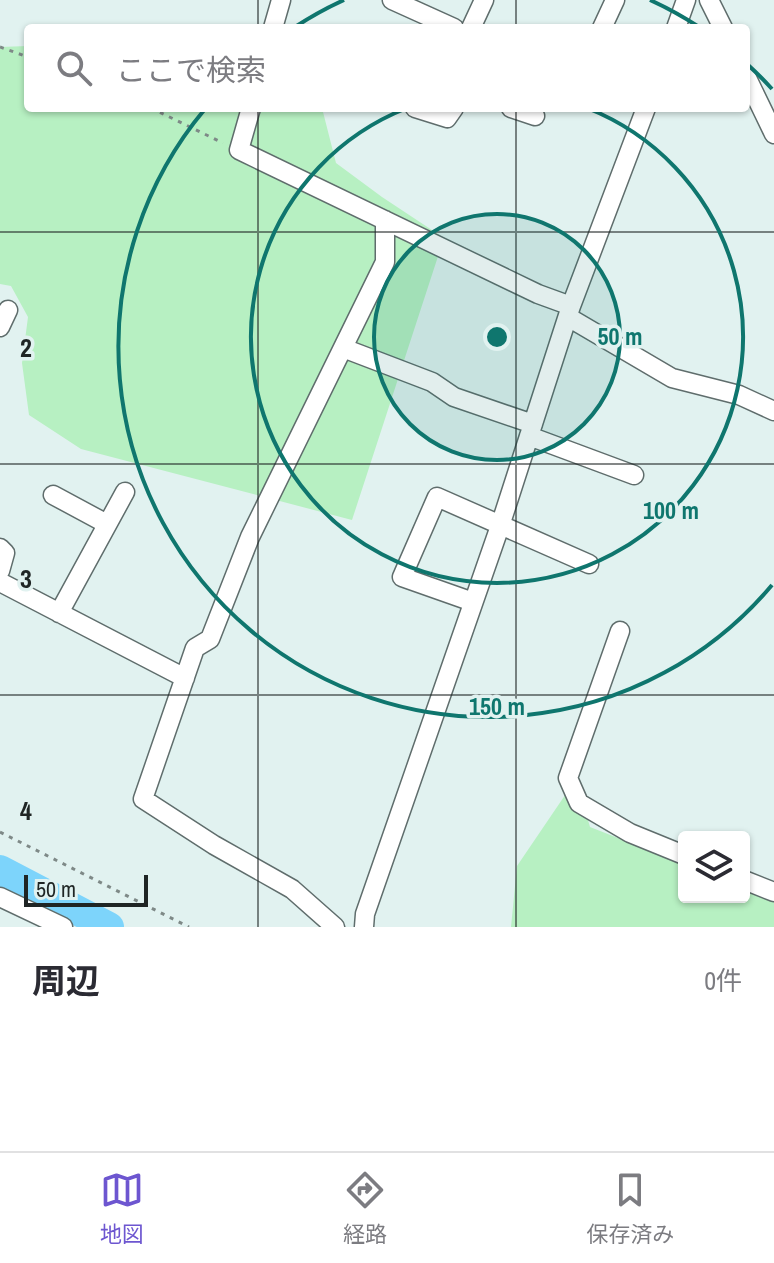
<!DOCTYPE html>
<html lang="ja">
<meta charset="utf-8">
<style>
:root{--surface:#fff;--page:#f2f2f3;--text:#2b2b33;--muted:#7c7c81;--line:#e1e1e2;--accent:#6d56d0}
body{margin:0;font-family:"Archivo Narrow","Noto Sans JP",sans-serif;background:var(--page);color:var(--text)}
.controls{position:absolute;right:24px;bottom:24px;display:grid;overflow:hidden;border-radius:8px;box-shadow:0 2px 6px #0004}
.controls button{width:72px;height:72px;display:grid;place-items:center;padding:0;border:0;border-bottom:2px solid var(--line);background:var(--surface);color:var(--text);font:40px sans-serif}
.scale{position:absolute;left:24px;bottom:20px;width:124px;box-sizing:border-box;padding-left:8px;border:4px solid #1f2524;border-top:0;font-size:22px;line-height:28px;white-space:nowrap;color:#1f2524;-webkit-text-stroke:6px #e1f2f0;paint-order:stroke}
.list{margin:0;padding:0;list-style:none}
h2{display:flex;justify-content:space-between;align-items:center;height:104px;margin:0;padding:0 32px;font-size:34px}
h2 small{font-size:26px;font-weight:400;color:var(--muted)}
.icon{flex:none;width:44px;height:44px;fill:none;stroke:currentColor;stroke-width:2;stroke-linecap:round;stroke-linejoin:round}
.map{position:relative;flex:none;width:774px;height:927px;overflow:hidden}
.search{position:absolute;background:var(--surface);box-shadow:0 2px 6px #0004;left:24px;right:24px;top:24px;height:88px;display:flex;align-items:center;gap:20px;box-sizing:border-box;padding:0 28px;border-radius:8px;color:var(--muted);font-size:30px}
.sheet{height:224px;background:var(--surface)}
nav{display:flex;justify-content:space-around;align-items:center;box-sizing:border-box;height:112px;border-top:2px solid var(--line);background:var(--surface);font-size:22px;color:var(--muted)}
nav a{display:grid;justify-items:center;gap:4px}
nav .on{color:var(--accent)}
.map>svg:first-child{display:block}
.green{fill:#b7f0c2}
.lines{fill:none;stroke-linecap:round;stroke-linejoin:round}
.river{stroke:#7dd4fb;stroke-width:30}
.minor-casing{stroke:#5f6d6c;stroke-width:21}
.path{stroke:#7e8987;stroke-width:3;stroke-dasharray:4 6;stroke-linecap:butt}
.minor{stroke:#fff;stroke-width:18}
.grid{fill:none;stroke:#1f2524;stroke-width:2;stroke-opacity:0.55}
.ring{fill:none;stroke:#0f766e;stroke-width:4}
.grid-label{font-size:26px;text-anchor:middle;font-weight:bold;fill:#1f2524;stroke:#e1f2f0;stroke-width:7;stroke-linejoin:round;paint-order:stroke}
.centre{fill:#0f766e;stroke:#e1f2f0;stroke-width:4}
.ring-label{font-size:24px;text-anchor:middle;font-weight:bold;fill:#0f766e;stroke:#e1f2f0;stroke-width:7;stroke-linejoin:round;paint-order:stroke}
</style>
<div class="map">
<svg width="774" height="927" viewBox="0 0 774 927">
<rect width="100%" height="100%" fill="#e1f2f0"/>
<!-- green -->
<path class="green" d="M28,46v62h294l14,55 46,34 62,41 -92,282 -271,-71 -52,-34 -7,-52 6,-46 -17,-31 -11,-2v-237z
M576,779l14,48 94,37v33h60v-10l30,12v28h-263l6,-61z"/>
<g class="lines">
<!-- river -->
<path class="river" d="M0,870l109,57"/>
<!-- minor casing -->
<g class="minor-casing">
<path id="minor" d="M392,0l62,28
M709,0l14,28
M273,28l8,-28
M471,28l13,-28
M602,28l13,-28
M676,28l10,-28
M746,76l28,58
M251,108l-12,42 299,144 33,12
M415,108l32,10 7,-10
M511,108l24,8
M568,317l104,61 67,17 35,16
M0,327l8,-17
M343,348l89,34 22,15 79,27
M529,436l105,39
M53,495l54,29
M0,548l5,5 -5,18
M0,582l185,96
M473,602l-71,-25 35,-80 152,67
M59,613l66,-121
M620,631l-52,147 11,25 51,30 54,22
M744,880l30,12
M0,897l63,30
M335,927l-43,-38 -78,-44 -71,-46 52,-151 15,-9 40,-102 135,-275v-42
M364,927l1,-13 135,-388 71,-220 75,-198"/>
</g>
<!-- path -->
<path class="path" d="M0,47l28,10
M151,108l72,35
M0,832l189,95"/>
<!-- minor -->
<use href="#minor" class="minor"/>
</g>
<!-- grid -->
<path class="grid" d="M258,0v28M516,0v28M258,108v819M516,108v819M0,232h774M0,464h774M0,695h774"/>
<!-- distance rings -->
<circle cx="497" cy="337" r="123" fill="#0f766e" fill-opacity=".12"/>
<g class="ring">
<circle cx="497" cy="337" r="123"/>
<path d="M587 108A246 246 0 1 1 407 108"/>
<path d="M772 585A370 370 0 0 1 205 109M295 27A370 370 0 0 1 344 0M650 0A370 370 0 0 1 699 27M747 64A370 370 0 0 1 772 89"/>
</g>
<g class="grid-label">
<text x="26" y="357">2</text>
<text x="26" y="588">3</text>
<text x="26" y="820">4</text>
</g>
<circle cx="497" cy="337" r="12" class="centre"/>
<g class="ring-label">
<text x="620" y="345">50 m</text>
<text x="671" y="519">100 m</text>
<text x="497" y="715">150 m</text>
</g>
</svg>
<div class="controls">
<button><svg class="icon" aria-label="layers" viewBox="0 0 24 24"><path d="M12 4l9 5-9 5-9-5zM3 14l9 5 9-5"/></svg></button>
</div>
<div class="scale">50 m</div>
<div class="search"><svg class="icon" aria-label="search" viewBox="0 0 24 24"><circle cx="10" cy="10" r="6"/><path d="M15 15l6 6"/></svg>ここで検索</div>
</div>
<section class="sheet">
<h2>周辺<small>0件</small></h2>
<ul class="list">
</ul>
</section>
<nav>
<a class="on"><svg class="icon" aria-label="map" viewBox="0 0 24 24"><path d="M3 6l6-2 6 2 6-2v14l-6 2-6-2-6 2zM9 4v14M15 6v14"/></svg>地図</a>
<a><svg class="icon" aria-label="directions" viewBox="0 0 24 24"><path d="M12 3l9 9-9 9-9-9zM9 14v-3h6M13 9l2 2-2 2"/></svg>経路</a>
<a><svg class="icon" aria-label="saved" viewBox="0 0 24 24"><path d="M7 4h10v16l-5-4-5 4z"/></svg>保存済み</a>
</nav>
